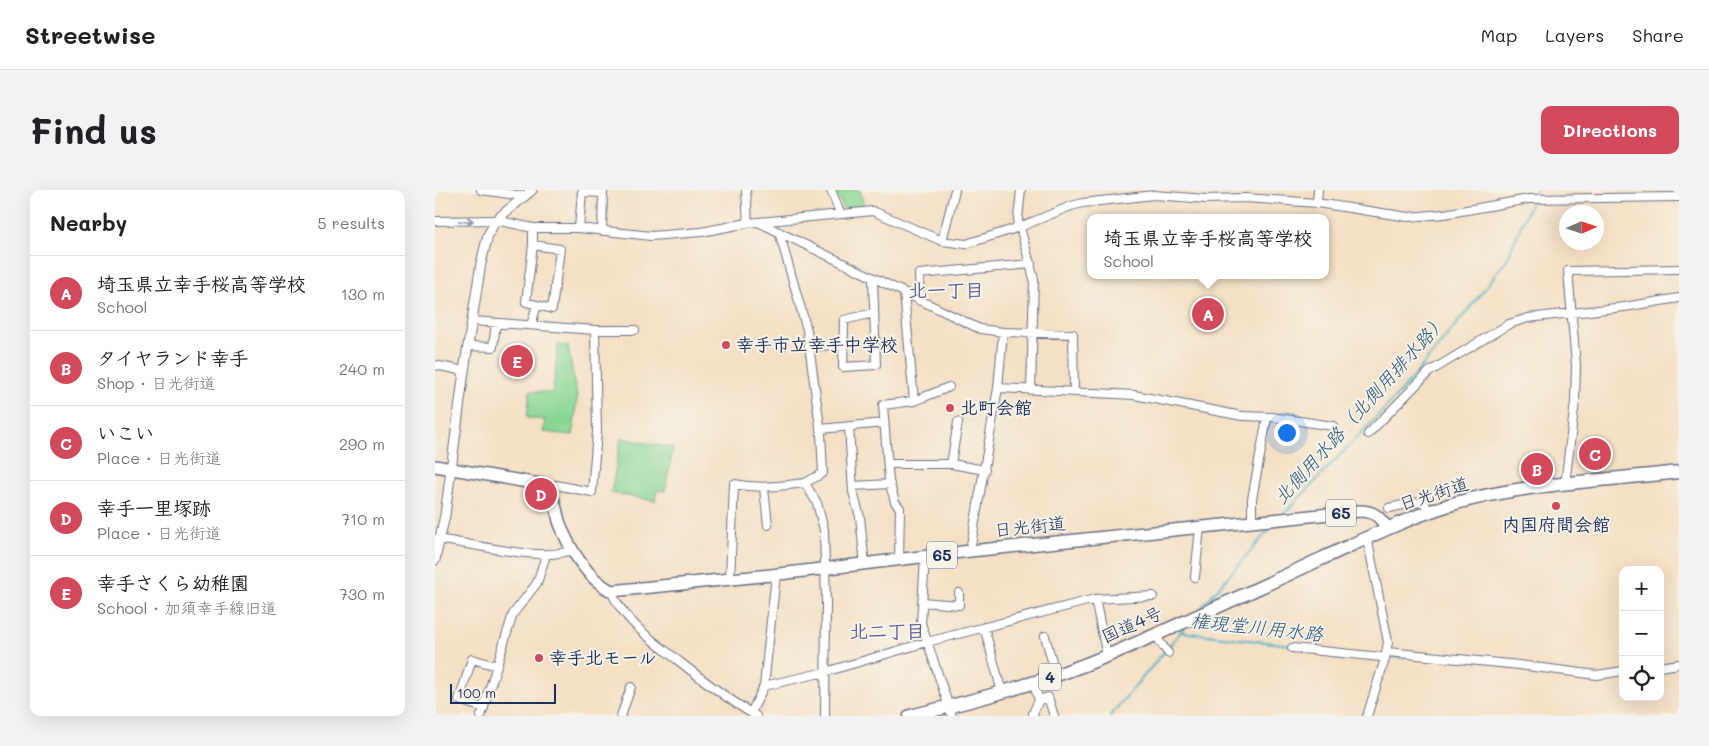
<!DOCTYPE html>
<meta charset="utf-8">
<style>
:root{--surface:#fff;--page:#f2f2f2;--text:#202124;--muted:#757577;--line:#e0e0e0;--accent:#d1495b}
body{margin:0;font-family:Mali,"Klee One",sans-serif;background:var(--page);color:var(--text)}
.controls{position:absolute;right:15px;bottom:15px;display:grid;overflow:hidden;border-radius:10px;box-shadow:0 5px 20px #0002}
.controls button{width:45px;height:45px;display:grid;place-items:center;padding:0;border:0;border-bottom:1px solid var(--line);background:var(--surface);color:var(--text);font:25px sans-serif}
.compass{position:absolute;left:1124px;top:15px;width:45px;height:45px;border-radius:50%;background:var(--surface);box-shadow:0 5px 20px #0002;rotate:87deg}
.scale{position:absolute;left:15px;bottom:12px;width:106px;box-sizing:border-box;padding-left:5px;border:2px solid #1b2f5e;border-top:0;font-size:14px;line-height:18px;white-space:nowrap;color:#1b2f5e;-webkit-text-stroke:4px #f7f3e8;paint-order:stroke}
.you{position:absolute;left:851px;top:242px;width:18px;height:18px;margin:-12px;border:4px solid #fff;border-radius:50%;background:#1a73e8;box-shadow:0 0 0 8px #1a73e833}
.badge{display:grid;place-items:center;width:32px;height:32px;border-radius:50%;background:var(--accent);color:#fff;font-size:16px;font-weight:700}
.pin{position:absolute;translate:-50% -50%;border:2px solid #fff;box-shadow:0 1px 5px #0006}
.popup{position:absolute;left:652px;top:24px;width:242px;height:65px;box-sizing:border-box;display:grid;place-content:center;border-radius:10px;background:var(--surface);filter:drop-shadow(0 1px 4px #0005);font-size:16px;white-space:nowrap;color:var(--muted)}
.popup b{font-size:19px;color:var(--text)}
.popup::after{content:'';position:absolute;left:50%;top:100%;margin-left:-10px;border:10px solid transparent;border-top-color:var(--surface)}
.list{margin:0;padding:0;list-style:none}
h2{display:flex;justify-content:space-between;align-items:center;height:65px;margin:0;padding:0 20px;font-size:21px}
h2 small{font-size:16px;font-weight:400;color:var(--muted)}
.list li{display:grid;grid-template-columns:32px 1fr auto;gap:15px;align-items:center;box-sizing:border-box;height:75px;padding:0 20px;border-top:1px solid var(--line)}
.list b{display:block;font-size:19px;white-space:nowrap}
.list p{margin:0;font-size:16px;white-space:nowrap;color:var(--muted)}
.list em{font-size:16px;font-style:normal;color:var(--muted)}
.icon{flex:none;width:28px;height:28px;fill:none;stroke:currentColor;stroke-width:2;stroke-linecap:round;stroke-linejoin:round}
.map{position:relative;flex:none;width:1244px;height:526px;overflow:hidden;border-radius:10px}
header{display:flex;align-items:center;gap:30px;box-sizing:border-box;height:70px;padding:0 25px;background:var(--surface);border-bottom:1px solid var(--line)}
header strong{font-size:24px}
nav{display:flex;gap:28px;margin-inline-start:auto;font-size:18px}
.intro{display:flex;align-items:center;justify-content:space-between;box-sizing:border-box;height:120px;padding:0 30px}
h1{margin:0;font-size:35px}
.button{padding:12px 22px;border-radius:10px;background:var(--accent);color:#fff;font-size:18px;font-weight:700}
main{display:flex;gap:30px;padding:0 30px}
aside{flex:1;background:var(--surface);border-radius:10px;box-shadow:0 5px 20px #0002}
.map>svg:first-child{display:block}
.green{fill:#8ad794;stroke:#528379}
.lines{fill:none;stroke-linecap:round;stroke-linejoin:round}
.stream{stroke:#47b2c5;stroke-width:2}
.minor-casing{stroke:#676d82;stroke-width:10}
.tertiary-casing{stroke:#676d82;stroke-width:11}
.primary-casing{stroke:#676d82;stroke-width:14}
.trunk-casing{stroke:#676d82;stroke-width:15}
.minor{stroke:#fff;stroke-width:8}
.tertiary{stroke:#fff;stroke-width:9}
.primary{stroke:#fff;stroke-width:11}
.trunk{stroke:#fff;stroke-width:12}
.oneway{stroke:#8d97ae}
.poi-dot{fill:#d1495b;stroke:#f7f3e8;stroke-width:2}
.labels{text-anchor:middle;stroke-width:4;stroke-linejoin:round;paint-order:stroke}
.shield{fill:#f7f3e8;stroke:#5d6a87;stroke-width:1}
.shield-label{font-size:16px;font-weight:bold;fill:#1b2f5e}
.poi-label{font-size:18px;font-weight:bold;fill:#1b2f5e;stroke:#f7f3e8;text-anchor:start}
.street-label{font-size:18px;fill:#1b2f5e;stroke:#f7f3e8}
.neighbourhood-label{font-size:19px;font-weight:bold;fill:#585f96;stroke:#f7f3e8}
.water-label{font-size:19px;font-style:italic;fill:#28567d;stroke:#f7f3e8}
</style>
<header>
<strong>Streetwise</strong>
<nav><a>Map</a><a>Layers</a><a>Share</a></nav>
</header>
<div class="intro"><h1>Find us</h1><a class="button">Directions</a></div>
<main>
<aside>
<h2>Nearby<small>5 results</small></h2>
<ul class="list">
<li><span class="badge">A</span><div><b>埼玉県立幸手桜高等学校</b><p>School</p></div><em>130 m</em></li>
<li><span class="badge">B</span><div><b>タイヤランド幸手</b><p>Shop · 日光街道</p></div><em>240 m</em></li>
<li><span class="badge">C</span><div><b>いこい</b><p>Place · 日光街道</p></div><em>290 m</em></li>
<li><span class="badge">D</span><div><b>幸手一里塚跡</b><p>Place · 日光街道</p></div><em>710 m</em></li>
<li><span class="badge">E</span><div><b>幸手さくら幼稚園</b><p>School · 加須幸手線旧道</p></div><em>730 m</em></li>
</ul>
</aside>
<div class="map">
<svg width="1244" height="526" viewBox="0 0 1244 526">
<rect width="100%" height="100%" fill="#f7f3e8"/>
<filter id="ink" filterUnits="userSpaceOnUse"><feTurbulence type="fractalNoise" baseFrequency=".02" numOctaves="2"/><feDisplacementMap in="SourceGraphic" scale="10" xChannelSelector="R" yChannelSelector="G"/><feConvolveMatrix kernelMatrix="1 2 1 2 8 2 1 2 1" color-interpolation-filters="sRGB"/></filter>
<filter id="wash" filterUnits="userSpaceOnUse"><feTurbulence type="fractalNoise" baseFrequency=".0096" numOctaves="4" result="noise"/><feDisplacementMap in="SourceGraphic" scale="20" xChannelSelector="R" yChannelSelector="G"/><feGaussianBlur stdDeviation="1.12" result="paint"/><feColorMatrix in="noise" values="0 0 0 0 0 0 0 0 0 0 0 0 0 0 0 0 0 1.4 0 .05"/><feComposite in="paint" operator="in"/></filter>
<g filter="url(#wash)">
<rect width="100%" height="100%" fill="#f4e0c5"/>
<!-- green -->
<path class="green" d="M400,0h25l4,16 -21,2z
M123,155l10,1 9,52 -4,37 -30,-3 2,-12 -18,-2 3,-27 23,2z
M186,248l52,10 -8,43 -8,-1 -2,11 -44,-8z"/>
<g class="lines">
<!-- stream -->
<path class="stream" d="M1099,6l3,-6
M849,324l121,-127 75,-92 27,-36 24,-57
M765,419l74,-85
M746,442l110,13
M733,457l16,-19
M955,466l14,2
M675,526l55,-65"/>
</g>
</g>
<g filter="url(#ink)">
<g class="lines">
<!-- minor casing -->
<g class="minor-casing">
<path id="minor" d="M46,0l43,6
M311,0l2,33
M396,0l9,23
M882,13l1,-13
M0,31l61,-1 37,8h46l72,8 50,-4 47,-9 125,-12 69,30 24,3 54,-17 51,-21 12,-3 71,-8 52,4 39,-1 72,5 91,14 36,-3 85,-15 150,-2
M325,33l220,106 23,3 70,2 1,58
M585,37l14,52 -3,111
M98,38v17l-7,57 26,7 8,-60 -27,-4
M144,38l3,-36 21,1 -1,38
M582,38l4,-38
M344,42l28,98 14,104 2,39 -18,10
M507,51l13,-51
M438,89l3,86 -33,2 1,-47 30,-7
M469,103l10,108
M485,111l-1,-27 112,-10
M38,131l122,9 2,102 -5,60 -36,-7 -8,2
M96,135l6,-20
M160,140h40
M33,156l25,1 3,-24
M374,157l34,-3
M0,175l29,6
M563,198l136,7 108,21 30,1 61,9
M414,236l4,66 7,25 5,48
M385,239l64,-6
M933,244l61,-62 80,-48 19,-6 96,-11 55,-9
M453,274h63l7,-42
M516,274l34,6
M1130,294l10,-82 1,-37 -8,-94 111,-2
M418,296l37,-2
M329,298l4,37
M954,318l23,-5 12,-1 5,10
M817,331v-22l15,-81
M931,348l3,9 19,95 -3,17 -18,57
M0,349c32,3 112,25 138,10
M535,361l28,-163 5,-56
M490,367l-4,66 31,93
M464,370l1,-52 -5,-6 -6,-21 -6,-76 31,-4 35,-14
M760,387l5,-50
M295,389l4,-95c25,5 47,2 71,-1l12,20 7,27 2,72 -1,114
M176,401c14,32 43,50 69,71 24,19 49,38 76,54
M660,409l12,57
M487,412l37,3v-12
M549,437l18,65
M721,444l4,8 8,11
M610,446l11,39
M857,458l89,9 4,2
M953,462l131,13 78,10 26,-4
M1225,477l19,-3
M598,493l6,17 9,-3 6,19
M329,496l12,-111
M49,518l-25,-8 13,-41 25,7
M316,523l13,-27 61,-14 102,-30 168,-43 58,-3
M46,526l32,-102 24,-31 9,-28
M186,526l10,-29
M599,526l-1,-3 6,-13"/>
</g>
<!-- tertiary casing -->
<g class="tertiary-casing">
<path id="tertiary" d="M0,370l10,-45 19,-144 17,-108 7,-28 8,-15 36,-30"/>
</g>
<!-- primary casing -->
<g class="primary-casing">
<path id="primary" d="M0,276l110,19 3,2c7,10 8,25 12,37 9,24 27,54 51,67l160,-16 199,-24 389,-40c15,0 20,5 28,17"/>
</g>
<!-- trunk casing -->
<g class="trunk-casing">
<path id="trunk" d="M475,526c67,-16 135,-34 199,-61 71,-30 141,-63 212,-96 42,-19 83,-40 128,-54 74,-22 154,-24 230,-33"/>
</g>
<!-- minor -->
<use href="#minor" class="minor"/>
<!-- tertiary -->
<use href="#tertiary" class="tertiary"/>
<!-- primary -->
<use href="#primary" class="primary"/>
<!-- trunk -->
<use href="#trunk" class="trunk"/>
</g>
<!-- one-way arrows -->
<defs><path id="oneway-shaft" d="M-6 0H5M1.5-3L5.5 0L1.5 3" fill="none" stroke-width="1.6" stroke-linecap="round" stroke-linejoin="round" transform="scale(1.25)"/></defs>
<use class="oneway" href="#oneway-shaft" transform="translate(31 31) rotate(-1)"/>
</g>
<!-- markers -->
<g class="poi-dot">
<circle cx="291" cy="155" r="5"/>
<circle cx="515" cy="218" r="5"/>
<circle cx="1121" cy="316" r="5"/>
<circle cx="104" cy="468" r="5"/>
</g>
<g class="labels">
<!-- shield labels -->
<g class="shield">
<rect x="891" y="309.5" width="30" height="27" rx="4"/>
<rect x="492" y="351.5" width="30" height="27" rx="4"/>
<rect x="604" y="473.5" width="22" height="27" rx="4"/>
</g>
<g class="shield-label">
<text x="906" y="329">65</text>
<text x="507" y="371">65</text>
<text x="615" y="493">4</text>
</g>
<!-- poi labels -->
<g class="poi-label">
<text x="301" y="161">幸手市立幸手中学校</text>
<text x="525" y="224">北町会館</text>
<text x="1121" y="341" text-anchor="middle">内国府間会館</text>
<text x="114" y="474">幸手北モール</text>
</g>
<!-- street labels -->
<g class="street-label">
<text transform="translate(999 304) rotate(-18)" y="6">日光街道</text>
<text transform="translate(595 337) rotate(-6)" y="6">日光街道</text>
<text transform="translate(697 435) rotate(-24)" y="6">国道4号</text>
</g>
<!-- neighbourhood labels -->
<g class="neighbourhood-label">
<text x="511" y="107">北一丁目</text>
<text x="452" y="448">北二丁目</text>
</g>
<!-- water labels -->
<g class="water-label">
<text transform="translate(925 219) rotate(-48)" y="7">北側用水路（北側用排水路）</text>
<text transform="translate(822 437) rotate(6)" y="7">権現堂川用水路</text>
</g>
</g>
</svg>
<div class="controls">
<button>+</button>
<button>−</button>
<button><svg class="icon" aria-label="locate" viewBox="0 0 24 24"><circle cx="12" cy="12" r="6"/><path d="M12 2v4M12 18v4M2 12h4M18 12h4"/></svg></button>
</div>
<svg class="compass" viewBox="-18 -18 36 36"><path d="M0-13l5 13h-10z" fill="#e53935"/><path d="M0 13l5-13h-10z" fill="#757577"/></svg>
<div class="scale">100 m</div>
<div class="you"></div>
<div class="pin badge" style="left:773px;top:124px">A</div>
<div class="popup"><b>埼玉県立幸手桜高等学校</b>School</div>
<div class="pin badge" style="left:1102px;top:279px">B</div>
<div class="pin badge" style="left:1160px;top:264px">C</div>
<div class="pin badge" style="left:106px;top:304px">D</div>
<div class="pin badge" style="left:82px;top:171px">E</div>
</div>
</main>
